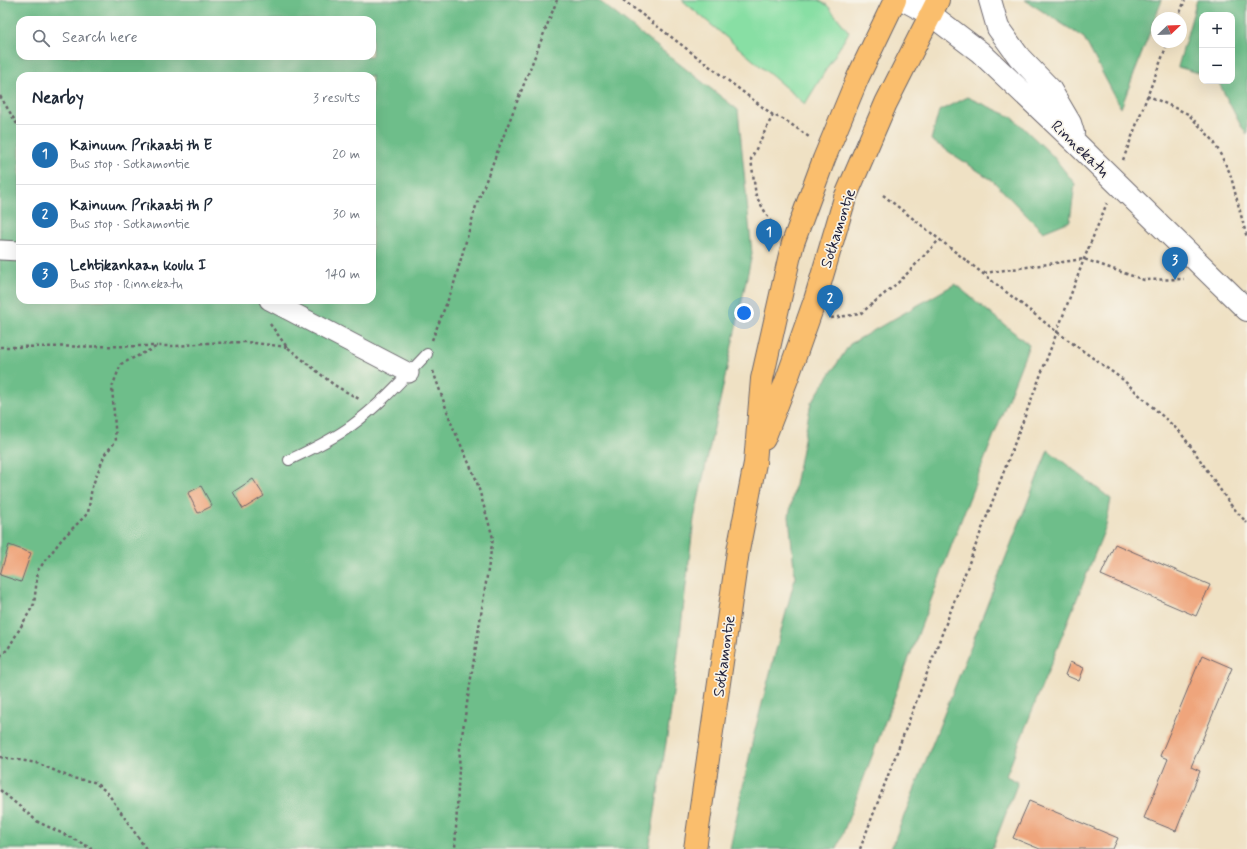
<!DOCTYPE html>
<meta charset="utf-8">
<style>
:root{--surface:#fff;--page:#f6f6f7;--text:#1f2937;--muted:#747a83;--line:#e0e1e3;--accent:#1f6fb2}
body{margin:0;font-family:Mynerve,sans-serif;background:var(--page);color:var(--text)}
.controls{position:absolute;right:12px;top:12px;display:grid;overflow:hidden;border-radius:8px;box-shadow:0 4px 16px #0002}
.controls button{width:36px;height:36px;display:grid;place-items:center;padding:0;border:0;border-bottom:1px solid var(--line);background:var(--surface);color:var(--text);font:20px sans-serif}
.compass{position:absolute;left:1151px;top:12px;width:36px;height:36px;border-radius:50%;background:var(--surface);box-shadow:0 4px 16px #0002;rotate:67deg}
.you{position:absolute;left:744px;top:313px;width:14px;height:14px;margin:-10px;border:3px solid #fff;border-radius:50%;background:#1a73e8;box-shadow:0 0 0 6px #1a73e833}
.badge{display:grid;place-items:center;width:26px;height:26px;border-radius:50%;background:var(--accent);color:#fff;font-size:13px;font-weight:700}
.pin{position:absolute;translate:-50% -33px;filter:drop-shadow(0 1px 2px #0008)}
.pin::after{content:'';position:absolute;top:21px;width:14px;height:12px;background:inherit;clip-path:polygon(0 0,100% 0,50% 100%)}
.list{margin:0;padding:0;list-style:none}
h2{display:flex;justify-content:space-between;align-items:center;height:52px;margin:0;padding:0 16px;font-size:17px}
h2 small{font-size:13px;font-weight:400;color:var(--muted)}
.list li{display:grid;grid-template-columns:26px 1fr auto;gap:12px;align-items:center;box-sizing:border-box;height:60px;padding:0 16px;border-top:1px solid var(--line)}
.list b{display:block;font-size:15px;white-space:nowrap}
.list p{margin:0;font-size:13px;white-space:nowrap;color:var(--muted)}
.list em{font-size:13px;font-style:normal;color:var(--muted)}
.icon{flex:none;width:22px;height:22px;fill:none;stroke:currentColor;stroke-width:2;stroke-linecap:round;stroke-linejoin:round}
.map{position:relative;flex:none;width:1247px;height:849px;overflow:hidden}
.search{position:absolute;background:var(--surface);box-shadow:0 4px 16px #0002;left:16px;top:16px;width:360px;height:44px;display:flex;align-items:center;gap:10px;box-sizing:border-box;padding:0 14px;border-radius:12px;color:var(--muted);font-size:15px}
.panel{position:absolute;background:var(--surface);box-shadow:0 4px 16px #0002;left:16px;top:72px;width:360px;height:232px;border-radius:12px}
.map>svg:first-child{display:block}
.green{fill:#88dfa4;stroke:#558070}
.forest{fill:#6ebe8a;stroke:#487062;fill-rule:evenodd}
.building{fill:#efa57c}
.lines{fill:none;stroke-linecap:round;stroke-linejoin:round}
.service-casing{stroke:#6a656b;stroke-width:12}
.minor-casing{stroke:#6a656b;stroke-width:21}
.tertiary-casing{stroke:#6a656b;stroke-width:24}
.trunk-casing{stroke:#6a656b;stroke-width:24}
.path{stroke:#6a656b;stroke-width:2.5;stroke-dasharray:3 3;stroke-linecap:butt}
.service{stroke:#fff;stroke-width:10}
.minor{stroke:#fff;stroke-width:19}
.tertiary{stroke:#fff;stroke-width:22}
.trunk{stroke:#fabe6d;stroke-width:22}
.labels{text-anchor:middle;stroke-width:3.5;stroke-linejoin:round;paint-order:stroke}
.street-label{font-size:16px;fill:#22223b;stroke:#f7f3e8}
</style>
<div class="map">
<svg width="1247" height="849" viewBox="0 0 1247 849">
<rect width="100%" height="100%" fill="#f7f3e8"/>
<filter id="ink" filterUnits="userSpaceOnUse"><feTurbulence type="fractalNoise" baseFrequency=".025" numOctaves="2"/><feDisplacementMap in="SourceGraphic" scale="8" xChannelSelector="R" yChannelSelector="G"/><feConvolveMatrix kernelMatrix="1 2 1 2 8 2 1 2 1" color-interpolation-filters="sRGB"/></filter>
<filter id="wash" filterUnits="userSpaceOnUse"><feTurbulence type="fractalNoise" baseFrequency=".012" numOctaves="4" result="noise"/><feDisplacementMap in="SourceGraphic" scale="16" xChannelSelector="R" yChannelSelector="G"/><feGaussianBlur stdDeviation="0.9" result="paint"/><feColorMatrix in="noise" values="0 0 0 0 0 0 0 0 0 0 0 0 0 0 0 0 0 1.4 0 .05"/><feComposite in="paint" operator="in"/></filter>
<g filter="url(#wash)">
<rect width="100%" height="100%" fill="#efe1c4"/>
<!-- green -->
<path class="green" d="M682,0h136l9,5 22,27 -44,72z"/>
<!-- forest -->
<path class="forest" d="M0,0h598l140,110 14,144 -58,265 -24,199 -21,131h-649zM20,20h352v36h-352zM20,76h352v224h-352z
M1025,0h137l-41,108 -37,-70z
M1197,0h50v134l-6,-8 -23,-45h14v-66h-30v59l-24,-7z
M967,97l45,20 40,38 23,29 -5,37 -27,11 -51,-52 -61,-40 8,-29z
M955,284l74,61 -63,162 -129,342h-107l24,-115 41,-156 -6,-62 22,-113 39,-59z
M1048,450l63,49 -5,27 -100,250 12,6 -26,67h-101z"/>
<g id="blocks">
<!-- building -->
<path class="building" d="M253,479l11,17 -21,13 -10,-17z
M201,486l11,20 -14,7 -10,-20z
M1115,544l95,41 -14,31 -95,-41z
M9,545l22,8 -10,29 -21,-7z
M1202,655l30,13 -41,99 9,4 -24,60 -32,-13 24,-59 -8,-3z
M1070,662l14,6 -5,13 -14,-6z
M1029,801l89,37 -5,11h-73l-27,-11z"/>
</g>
</g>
<g filter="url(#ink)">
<use href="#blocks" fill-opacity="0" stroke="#6a656b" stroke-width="1"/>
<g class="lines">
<!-- service casing -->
<g class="service-casing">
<path id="service" d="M289,460c21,-10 43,-20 62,-34 28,-20 52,-47 76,-72"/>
</g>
<!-- minor casing -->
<g class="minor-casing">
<path id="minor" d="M0,250l20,1
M269,300l140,73"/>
</g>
<!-- tertiary casing -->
<g class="tertiary-casing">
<path id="tertiary" d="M904,0l26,14 50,38 95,90 172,168
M990,0l8,28 21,29 31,32 20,34 3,10"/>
</g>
<!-- trunk casing -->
<g class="trunk-casing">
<path id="trunk" d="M764,439l23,-60 28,-79 30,-102 41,-95 52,-103
M695,849l43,-298 17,-88 7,-84 27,-120 4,-16 31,-84 34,-82 37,-77"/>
</g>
<!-- path -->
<path class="path" d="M623,0l150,115 12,5 24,17
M1178,18l7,-18
M1147,95l41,19 25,26 17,33 17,65
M0,96l20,33
M773,115l-22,44 5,37 19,33
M1123,160l45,-118
M883,195l174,137 65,47 58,53 12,16 38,56 17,19
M984,273l100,-14 60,21 40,-1
M831,318l29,-4 40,-33 39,-41
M270,324l17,23 47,38 27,15
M432,340l21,-53 23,-81 81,-206
M0,347l157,-1
M433,371l19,54 24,54 17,59 -33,210 -5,101
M0,656l8,-7 26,-45 4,-34 24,-31 26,-26 4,-26 13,-33 11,-13 -4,-54 9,-23 37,-18h19l29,-3 41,-1 40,5
M0,757l37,6 35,15 22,4 13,10 39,57
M0,790l38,32 34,16 20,11
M860,849l197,-517 27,-73 23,-56"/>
<!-- service -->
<use href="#service" class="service"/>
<!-- minor -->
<use href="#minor" class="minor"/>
<!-- tertiary -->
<use href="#tertiary" class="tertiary"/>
<!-- trunk -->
<use href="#trunk" class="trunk"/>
</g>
</g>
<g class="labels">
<!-- street labels -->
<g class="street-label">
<text transform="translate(1081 148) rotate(44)" y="6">Rinnekatu</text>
<text transform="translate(837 228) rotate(-72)" y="6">Sotkamontie</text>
<text transform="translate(723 656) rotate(-82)" y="6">Sotkamontie</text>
</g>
</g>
</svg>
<div class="controls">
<button>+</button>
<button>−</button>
</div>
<svg class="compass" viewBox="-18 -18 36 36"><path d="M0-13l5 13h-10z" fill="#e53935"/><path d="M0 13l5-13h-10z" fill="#747a83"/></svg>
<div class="you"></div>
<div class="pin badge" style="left:769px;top:252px">1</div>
<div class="pin badge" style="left:830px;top:318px">2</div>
<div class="pin badge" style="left:1175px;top:280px">3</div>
<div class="search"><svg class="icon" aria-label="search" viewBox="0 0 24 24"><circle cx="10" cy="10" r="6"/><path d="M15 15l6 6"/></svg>Search here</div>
<section class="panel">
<h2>Nearby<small>3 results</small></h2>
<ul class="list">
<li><span class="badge">1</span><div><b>Kainuun Prikaati th E</b><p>Bus stop · Sotkamontie</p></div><em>20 m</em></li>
<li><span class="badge">2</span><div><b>Kainuun Prikaati th P</b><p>Bus stop · Sotkamontie</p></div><em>30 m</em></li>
<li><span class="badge">3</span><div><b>Lehtikankaan koulu I</b><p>Bus stop · Rinnekatu</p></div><em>140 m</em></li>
</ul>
</section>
</div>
